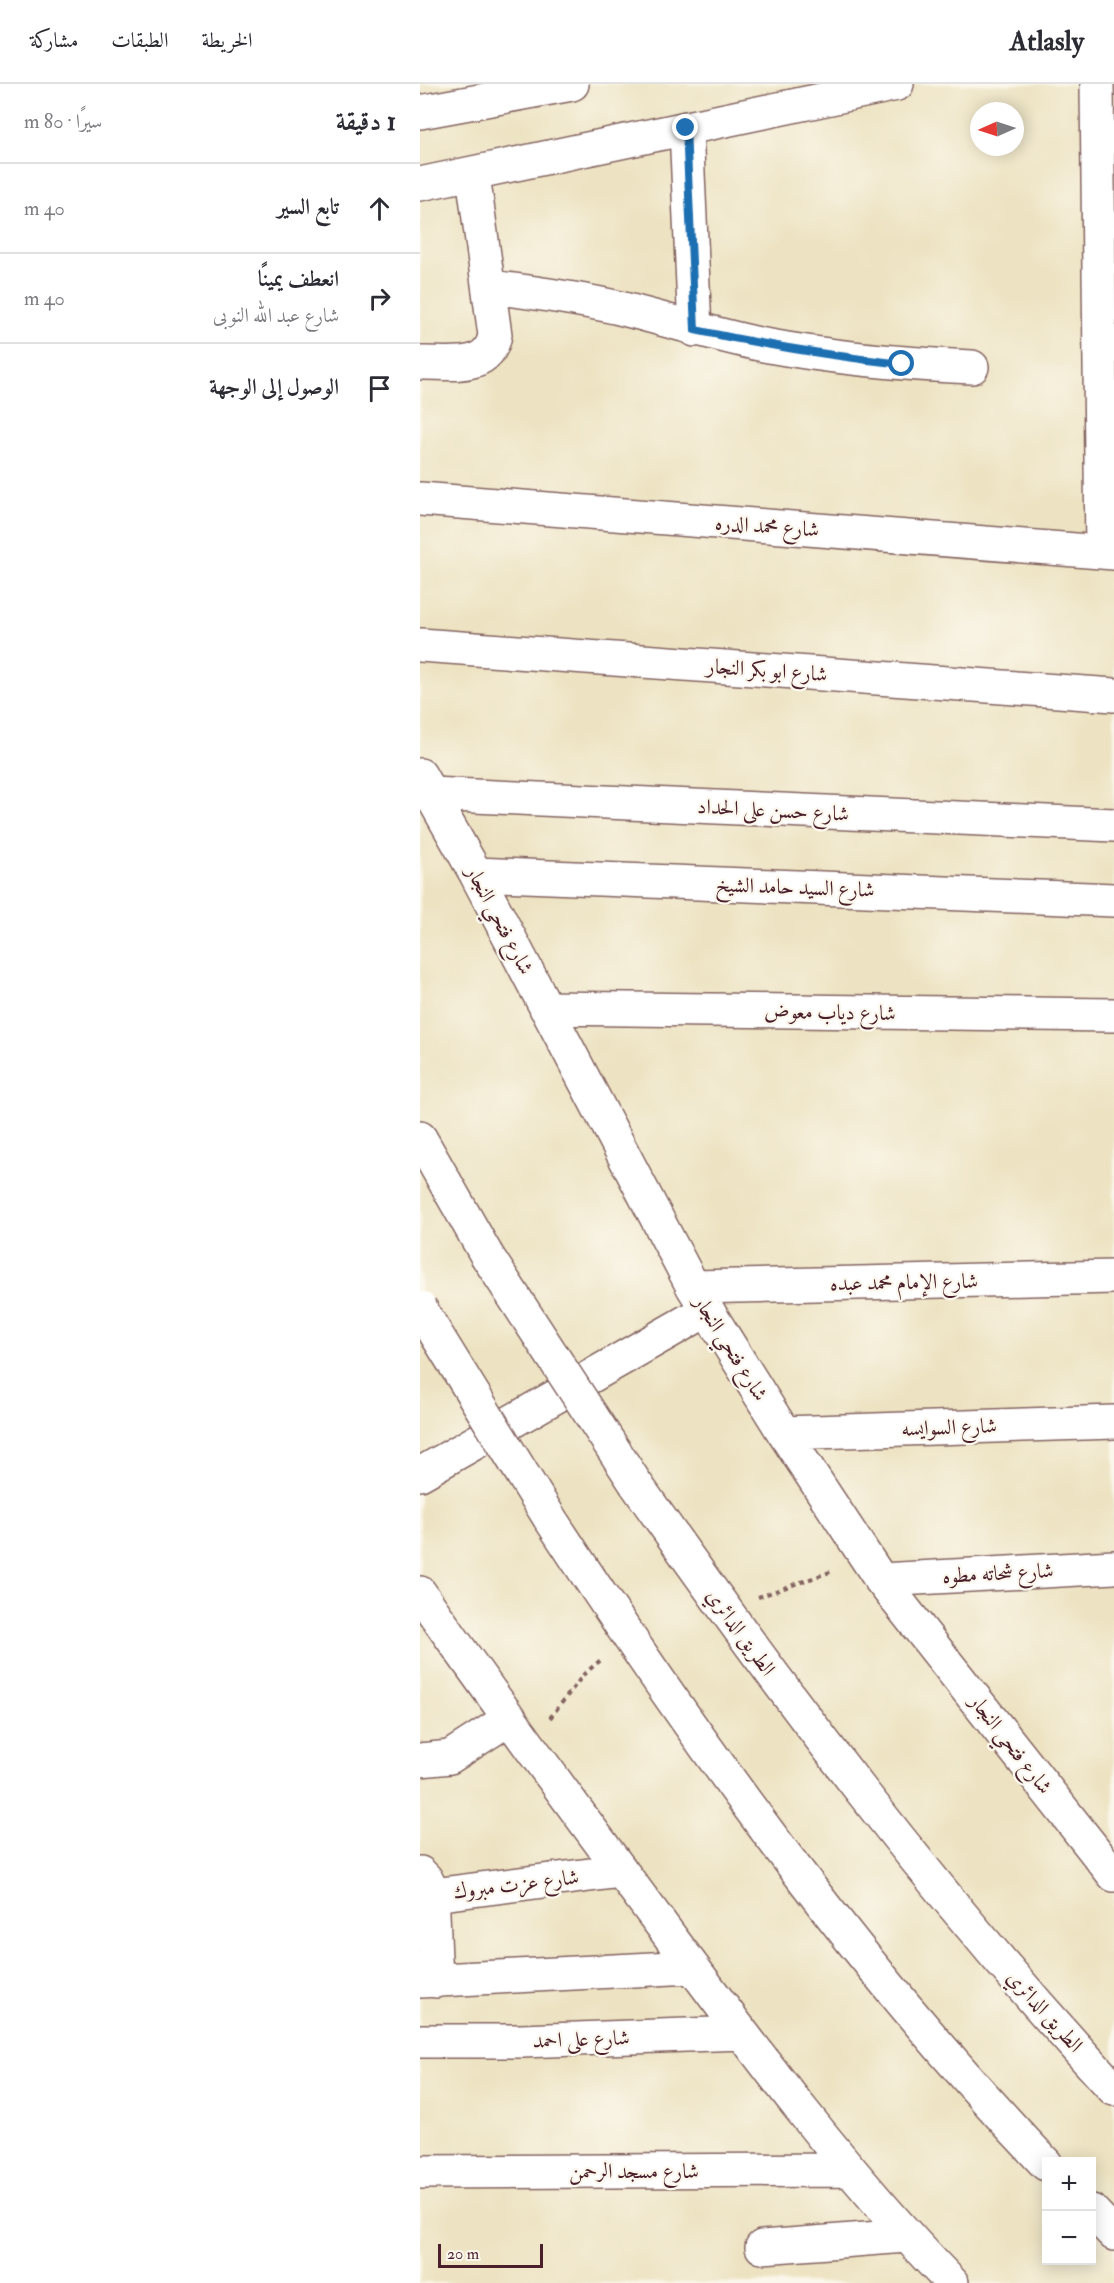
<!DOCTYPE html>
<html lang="ar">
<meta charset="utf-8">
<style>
:root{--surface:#fff;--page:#f7f7f7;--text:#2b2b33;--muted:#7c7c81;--line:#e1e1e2}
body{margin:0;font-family:"IM FELL Double Pica",Amiri,serif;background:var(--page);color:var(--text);direction:rtl}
.controls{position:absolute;right:18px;bottom:18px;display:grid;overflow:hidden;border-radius:0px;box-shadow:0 3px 15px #0003}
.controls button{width:54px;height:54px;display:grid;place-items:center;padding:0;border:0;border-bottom:2px solid var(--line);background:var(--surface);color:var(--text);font:30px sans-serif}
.compass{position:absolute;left:550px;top:18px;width:54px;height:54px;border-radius:50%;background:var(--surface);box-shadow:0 3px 15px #0003;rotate:267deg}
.scale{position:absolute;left:18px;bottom:15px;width:105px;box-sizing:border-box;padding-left:6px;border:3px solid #4a1f2b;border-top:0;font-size:16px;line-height:21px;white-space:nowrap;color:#4a1f2b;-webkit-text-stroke:4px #fbf7ec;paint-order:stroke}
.stop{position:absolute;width:18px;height:18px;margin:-14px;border:4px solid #1f6fb2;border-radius:50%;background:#fff}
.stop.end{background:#1f6fb2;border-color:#fff;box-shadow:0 2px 6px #0008}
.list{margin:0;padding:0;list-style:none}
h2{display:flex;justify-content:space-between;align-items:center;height:78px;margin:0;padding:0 24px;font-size:26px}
h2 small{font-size:20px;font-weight:400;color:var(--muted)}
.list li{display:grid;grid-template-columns:39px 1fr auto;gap:18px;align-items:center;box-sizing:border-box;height:90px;padding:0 24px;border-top:2px solid var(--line)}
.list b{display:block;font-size:22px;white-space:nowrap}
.list p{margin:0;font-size:20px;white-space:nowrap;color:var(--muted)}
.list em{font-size:20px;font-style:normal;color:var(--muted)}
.icon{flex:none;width:33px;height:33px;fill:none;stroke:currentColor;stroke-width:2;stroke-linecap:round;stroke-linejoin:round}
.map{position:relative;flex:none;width:694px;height:2199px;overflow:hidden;direction:ltr}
header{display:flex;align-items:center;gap:36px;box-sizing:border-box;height:84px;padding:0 30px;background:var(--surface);border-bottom:2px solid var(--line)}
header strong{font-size:28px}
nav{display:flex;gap:33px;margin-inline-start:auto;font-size:21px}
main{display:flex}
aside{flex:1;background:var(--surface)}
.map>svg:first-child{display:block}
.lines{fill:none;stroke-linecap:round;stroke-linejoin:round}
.minor-casing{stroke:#836460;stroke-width:36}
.highway-casing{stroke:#836460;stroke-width:36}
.path{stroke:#836460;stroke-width:4;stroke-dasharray:4.5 4.5;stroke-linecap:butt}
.minor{stroke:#fff;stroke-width:33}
.highway{stroke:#fff;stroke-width:33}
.highway-bridge-casing{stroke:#836460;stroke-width:36;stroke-linecap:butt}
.highway-bridge{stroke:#fff;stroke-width:33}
.route{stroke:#1f6fb2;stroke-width:8}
.labels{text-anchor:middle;stroke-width:4.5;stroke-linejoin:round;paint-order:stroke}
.street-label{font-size:21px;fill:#4a1f2b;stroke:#fbf7ec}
</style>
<header>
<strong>Atlasly</strong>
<nav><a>الخريطة</a><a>الطبقات</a><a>مشاركة</a></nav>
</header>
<main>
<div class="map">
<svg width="694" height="2199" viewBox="0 0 694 2199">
<rect width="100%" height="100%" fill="#fbf7ec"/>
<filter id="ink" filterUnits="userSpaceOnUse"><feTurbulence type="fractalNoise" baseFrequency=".0167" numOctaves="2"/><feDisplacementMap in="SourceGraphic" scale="12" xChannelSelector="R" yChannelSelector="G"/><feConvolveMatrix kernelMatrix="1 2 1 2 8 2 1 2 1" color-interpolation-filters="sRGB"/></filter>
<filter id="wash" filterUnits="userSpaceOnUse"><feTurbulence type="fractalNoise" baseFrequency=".008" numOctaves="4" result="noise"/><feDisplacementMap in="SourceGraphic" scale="24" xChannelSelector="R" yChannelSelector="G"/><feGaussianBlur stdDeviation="1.35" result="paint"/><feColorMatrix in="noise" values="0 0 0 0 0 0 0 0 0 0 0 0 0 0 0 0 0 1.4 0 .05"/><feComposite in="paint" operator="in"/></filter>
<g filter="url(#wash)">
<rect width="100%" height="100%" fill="#ede3c2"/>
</g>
<g filter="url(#ink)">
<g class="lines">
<!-- minor casing -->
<g class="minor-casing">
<path id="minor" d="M677,0l5,468
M266,44l9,202
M0,100l477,-100
M69,203c42,5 84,11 126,20 50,12 99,28 149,38 69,13 138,19 208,22
M0,279c30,-1 68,9 75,-28l-22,-160
M0,415l694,54
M0,561l694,50
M0,691l56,99 217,413 91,146 97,147 233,295
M11,710l683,31
M56,790l638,26
M126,924l568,7
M273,1203l421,-10
M364,1349l330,-11
M0,1390l287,-164
M461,1496l233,-13
M0,1509c79,113 161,224 243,334 91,123 182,246 289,356
M0,1676l30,-3 60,-39
M0,1789l6,6 6,12 9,3 180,-23
M12,1807l4,90
M0,1897l272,-14
M0,1957h101l221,-8
M0,2088l428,-2
M342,2163l144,-11"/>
</g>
<!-- highway casing -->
<g class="highway-casing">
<path id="highway" d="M0,28l152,-28
M0,1054l66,116
M216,1400c147,211 303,416 478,605
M129,1433c149,228 309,450 497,647
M672,2127l22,23"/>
</g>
<!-- path -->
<path class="path" d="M338,1513l75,-26
M130,1634l34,-44 18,-15"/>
<!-- minor -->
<use href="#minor" class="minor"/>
<!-- highway -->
<use href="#highway" class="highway"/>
<!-- highway-bridge casing -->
<g class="highway-bridge-casing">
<path id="highway-bridge" d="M66,1170l150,230
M0,1224l129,209"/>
</g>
<!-- highway-bridge -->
<use href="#highway-bridge" class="highway-bridge"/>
</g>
</g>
<g class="lines" filter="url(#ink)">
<!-- route -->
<path class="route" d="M266,44l9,202c69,15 137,26 207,34"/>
</g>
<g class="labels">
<!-- street labels -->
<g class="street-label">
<text transform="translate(347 442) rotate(4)" y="7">شارع محمد الدره</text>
<text transform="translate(347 586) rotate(4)" y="7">شارع ابو بكر النجار</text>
<text transform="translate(353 726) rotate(3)" y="7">شارع حسن على الحداد</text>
<text transform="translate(375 803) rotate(2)" y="7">شارع السيد حامد الشيخ</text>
<text transform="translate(80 836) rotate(62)" y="7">شارع فتحي النجار</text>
<text transform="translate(410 928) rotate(1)" y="7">شارع دياب معوض</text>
<text transform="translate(484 1198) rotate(-1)" y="7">شارع الإمام محمد عبده</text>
<text transform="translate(311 1264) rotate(58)" y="7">شارع فتحي النجار</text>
<text transform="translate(529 1343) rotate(-2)" y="7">شارع السوايسه</text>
<text transform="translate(578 1489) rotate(-3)" y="7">شارع شحاته مطوه</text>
<text transform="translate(321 1548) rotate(54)" y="7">الطريق الدائري</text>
<text transform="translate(591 1660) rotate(52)" y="7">شارع فتحي النجار</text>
<text transform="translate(96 1800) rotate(-7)" y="7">شارع عزت مبروك</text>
<text transform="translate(625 1927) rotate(48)" y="7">الطريق الدائري</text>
<text transform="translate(161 1955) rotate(-2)" y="7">شارع على احمد</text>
<text x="214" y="2094">شارع مسجد الرحمن</text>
</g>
</g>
</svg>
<div class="controls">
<button>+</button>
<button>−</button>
</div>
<svg class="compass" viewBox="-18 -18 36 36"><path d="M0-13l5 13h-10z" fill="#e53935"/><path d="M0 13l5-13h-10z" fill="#7c7c81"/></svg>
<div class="scale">20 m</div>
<div class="stop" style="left:482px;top:280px"></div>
<div class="stop end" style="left:266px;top:44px"></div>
</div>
<aside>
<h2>1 دقيقة<small>سيرًا · 80 m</small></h2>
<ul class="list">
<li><svg class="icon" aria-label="ahead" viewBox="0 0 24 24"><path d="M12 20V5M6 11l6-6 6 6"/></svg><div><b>تابع السير</b></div><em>40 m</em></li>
<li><svg class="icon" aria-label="right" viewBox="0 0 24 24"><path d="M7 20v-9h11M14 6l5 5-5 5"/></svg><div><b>انعطف يمينًا</b><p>شارع عبد الله النوبى</p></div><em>40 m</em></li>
<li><svg class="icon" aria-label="arrive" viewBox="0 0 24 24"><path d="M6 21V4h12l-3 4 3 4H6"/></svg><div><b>الوصول إلى الوجهة</b></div></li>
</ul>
</aside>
</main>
